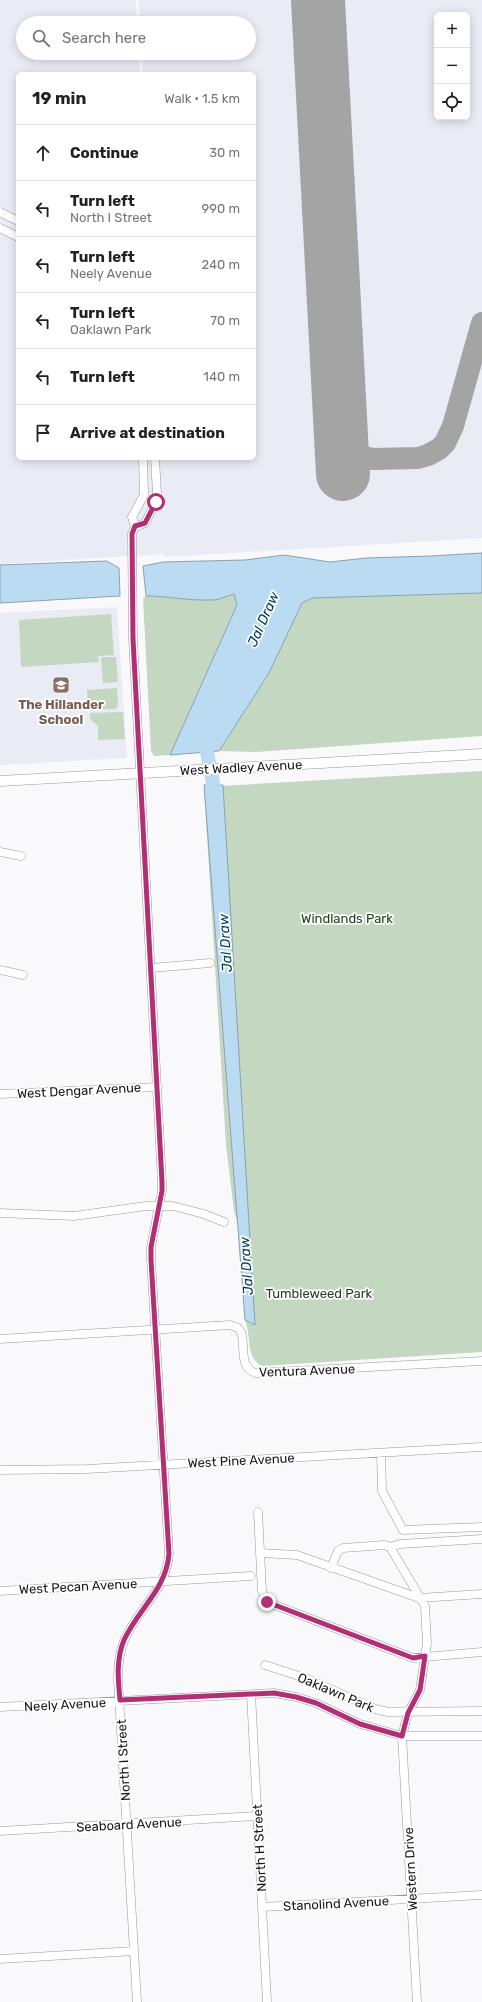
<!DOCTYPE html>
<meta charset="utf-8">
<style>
:root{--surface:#fff;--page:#f2f2f2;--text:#222;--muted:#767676;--line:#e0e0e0}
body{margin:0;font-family:Rubik,sans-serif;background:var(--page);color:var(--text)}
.controls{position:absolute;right:12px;top:12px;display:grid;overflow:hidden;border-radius:6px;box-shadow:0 2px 10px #0003}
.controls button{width:36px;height:36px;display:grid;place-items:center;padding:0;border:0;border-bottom:1px solid var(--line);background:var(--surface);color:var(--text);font:20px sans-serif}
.stop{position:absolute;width:12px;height:12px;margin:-9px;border:3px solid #b22e75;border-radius:50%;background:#fff}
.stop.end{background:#b22e75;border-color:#fff;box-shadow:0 1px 4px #0008}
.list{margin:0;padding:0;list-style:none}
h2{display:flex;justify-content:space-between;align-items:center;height:52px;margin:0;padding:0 16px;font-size:17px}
h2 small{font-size:13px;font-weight:400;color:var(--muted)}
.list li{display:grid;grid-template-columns:26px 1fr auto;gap:12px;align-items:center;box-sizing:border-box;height:56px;padding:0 16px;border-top:1px solid var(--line)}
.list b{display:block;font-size:15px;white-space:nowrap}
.list p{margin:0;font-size:13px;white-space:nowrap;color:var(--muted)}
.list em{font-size:13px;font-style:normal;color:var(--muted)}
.icon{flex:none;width:22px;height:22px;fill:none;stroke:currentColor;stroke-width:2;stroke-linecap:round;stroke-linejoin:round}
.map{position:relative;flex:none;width:482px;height:2002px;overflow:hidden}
.search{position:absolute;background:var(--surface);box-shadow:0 2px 10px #0003;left:16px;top:16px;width:240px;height:44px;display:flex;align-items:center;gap:10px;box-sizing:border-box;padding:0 14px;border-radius:22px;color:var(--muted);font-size:15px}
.panel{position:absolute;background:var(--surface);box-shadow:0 2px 10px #0003;left:16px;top:72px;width:240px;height:388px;border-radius:6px}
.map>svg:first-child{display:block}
.built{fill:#eaecf5;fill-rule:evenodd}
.green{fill:#c4d7c1}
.water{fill:#bbdbf3;stroke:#8aa1b2}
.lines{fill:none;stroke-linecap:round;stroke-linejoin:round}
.river{stroke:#bbdbf3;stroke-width:14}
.taxiway{stroke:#a4a4a4;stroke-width:22}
.runway{stroke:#a4a4a4;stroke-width:54}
.minor-casing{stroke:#98999a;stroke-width:9}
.major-casing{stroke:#98999a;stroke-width:11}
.minor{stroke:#fff;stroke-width:8}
.major{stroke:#fff;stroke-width:10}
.route{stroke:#b22e75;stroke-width:5}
.labels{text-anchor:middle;stroke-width:3.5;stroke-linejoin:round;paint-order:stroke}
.education-label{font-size:13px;font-weight:bold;fill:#785e54;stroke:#fff}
.street-label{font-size:13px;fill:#191919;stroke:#fff}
.park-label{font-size:13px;fill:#20431b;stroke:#fff}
.water-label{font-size:14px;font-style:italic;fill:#003a5a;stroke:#fff}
</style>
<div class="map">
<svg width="482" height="2002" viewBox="0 0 482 2002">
<rect width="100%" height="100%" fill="#f9f9fb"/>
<!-- built -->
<path class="built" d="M0,0h136l1,23h-114v30h116l1,21h-122v384h236v-384h-111l-1,-21h107v-30h-109l-2,-23h344v538l-317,19 -1,-3 -164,10zM437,15h30v102h-30z
M117,607l10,150 -3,1 -124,7v-152z"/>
<!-- green -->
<path class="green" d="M482,593v143l-226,16 -37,-1 50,-78 33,-70 10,-5z
M234,594l3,11 -67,150 -16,1 -3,-5 -8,-152 3,-3c22,0 44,5 66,4 8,0 15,-4 22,-6z
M111,614l3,41 -16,1 1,6 -78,5 -2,-47z
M101,657h15l2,25 -15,1z
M117,688l1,17 -2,4 -28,1 -1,-20z
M123,712l2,27 -27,1v-14l-8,-7v-6z
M482,771v581l-220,14c-17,-9 -10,-28 -17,-46l-5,-91 -6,-18 -8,-66 -22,-358z"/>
<!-- water -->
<path class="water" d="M482,553v40l-170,5 -10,5 -33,70 -50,78 -49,4 67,-150 -3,-11c-7,2 -15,6 -22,6 -22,1 -44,-4 -66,-4l-3,-30 20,-4 82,-2 39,-5 46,7 36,-4 65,-2z
M107,561l12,7 1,28 -120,7v-38z
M204,785h19l32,540 -10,-5z"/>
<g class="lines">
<!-- river -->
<path class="river" d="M212,734l-6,13 8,41 1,15"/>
<!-- taxiway -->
<path class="taxiway" d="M341,426l11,22 12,9 8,2 46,-1 10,-3 11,-6 6,-6 8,-17 29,-103"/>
<!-- runway -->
<path class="runway" d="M318,0l25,474"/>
<!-- minor casing -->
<g class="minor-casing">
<path id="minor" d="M0,212l18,9
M0,228l18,9
M135,527l-3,7 1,105 29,543v9l-11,56v13l18,294c-3,38 -32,55 -45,87 -5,12 -6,26 -6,39l19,322
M135,527l10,-4 11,-21 1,-8 -2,-36
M135,527l-3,-10 12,-22 -1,-37
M0,852l21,4
M151,968l59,-5
M0,970l23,5
M0,1094l158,-7
M0,1213l74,3 72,-10h27l31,8 20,8
M0,1339l230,-14 8,3 3,4c5,14 -3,36 15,41l226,-12
M381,1453l1,38 21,39 79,-3
M0,1470l87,-1 395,-22
M258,1512l4,79 5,11 146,56 69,-6
M390,1547l10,-3 82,-5
M260,1553l37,2 122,43 63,-4
M331,1568l7,-17 5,-3 42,-3 5,2 35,59 1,20 1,17 -7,47 -12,23 -6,23 15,266
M0,1591l251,-15
M265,1665l43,14 67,30 13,3 94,-1
M251,1694l16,308
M0,1707l274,-14 22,4 20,6 44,21 42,12h80
M0,1831l258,-15
M262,1907l220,-12
M0,1959l134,-8"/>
</g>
<!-- major casing -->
<g class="major-casing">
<path id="major" d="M0,781l482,-27"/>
</g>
<!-- minor -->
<use href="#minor" class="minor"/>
<!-- major -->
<use href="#major" class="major"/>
</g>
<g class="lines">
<!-- route -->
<path class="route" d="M156,502l-11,21 -10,3 -3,8 1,105 29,543v9l-11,56v13l18,294c-3,36 -31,55 -45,86 -8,19 -6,40 -4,60l154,-7 22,4 20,6 44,21 42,12 6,-23 12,-23 5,-34 -12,2 -146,-56"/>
</g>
<!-- icons -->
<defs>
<g id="school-square" transform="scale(0.9)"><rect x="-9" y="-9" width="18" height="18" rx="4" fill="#8d6e63" stroke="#fff"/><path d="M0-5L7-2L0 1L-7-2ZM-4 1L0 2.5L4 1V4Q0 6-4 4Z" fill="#fff"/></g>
</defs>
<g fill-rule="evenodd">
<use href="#school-square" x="61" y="685"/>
</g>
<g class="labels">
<!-- education labels -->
<g class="education-label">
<text x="61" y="709">The Hillander<tspan x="61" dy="15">School</tspan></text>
</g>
<!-- street labels -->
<g class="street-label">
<text transform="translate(241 767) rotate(-3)" y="5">West Wadley Avenue</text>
<text transform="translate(79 1090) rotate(-3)" y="5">West Dengar Avenue</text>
<text transform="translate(307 1370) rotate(-2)" y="5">Ventura Avenue</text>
<text transform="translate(241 1460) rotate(-3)" y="5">West Pine Avenue</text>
<text transform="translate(78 1586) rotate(-3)" y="5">West Pecan Avenue</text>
<text transform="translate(336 1692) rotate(23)" y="5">Oaklawn Park</text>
<text transform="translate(65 1704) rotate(-3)" y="5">Neely Avenue</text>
<text transform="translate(123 1760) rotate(-93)" y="5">North I Street</text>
<text transform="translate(129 1824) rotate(-3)" y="5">Seaboard Avenue</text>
<text transform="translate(259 1848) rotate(-93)" y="5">North H Street</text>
<text transform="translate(410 1869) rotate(-93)" y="5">Western Drive</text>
<text transform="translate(336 1903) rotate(-3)" y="5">Stanolind Avenue</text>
</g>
<!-- park labels -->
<g class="park-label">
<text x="347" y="923">Windlands Park</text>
<text x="319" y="1298">Tumbleweed Park</text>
</g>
<!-- water labels -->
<g class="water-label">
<text transform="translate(263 619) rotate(-66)" y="5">Jal Draw</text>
<text transform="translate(225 943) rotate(-94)" y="5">Jal Draw</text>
<text transform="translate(246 1266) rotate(-94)" y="5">Jal Draw</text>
</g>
</g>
</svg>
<div class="controls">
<button>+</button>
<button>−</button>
<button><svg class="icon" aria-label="locate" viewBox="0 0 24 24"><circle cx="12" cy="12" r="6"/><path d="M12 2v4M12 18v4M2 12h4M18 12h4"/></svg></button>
</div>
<div class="stop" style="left:156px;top:502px"></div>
<div class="stop end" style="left:267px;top:1602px"></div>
<div class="search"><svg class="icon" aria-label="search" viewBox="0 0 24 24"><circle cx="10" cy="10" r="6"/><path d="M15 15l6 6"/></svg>Search here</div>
<section class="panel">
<h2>19 min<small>Walk · 1.5 km</small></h2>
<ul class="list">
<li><svg class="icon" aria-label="ahead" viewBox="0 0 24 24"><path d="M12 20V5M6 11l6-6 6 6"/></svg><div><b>Continue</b></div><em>30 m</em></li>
<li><svg class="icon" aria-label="left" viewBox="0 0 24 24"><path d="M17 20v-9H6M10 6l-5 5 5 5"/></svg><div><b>Turn left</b><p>North I Street</p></div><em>990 m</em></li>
<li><svg class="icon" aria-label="left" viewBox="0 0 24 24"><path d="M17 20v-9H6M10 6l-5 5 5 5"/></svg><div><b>Turn left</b><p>Neely Avenue</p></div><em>240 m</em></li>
<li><svg class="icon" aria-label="left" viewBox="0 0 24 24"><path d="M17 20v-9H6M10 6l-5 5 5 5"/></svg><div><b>Turn left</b><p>Oaklawn Park</p></div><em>70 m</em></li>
<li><svg class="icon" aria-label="left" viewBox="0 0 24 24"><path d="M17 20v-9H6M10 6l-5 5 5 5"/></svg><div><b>Turn left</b></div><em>140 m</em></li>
<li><svg class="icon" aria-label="arrive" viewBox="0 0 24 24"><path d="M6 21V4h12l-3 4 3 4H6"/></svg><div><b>Arrive at destination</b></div></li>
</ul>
</section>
</div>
